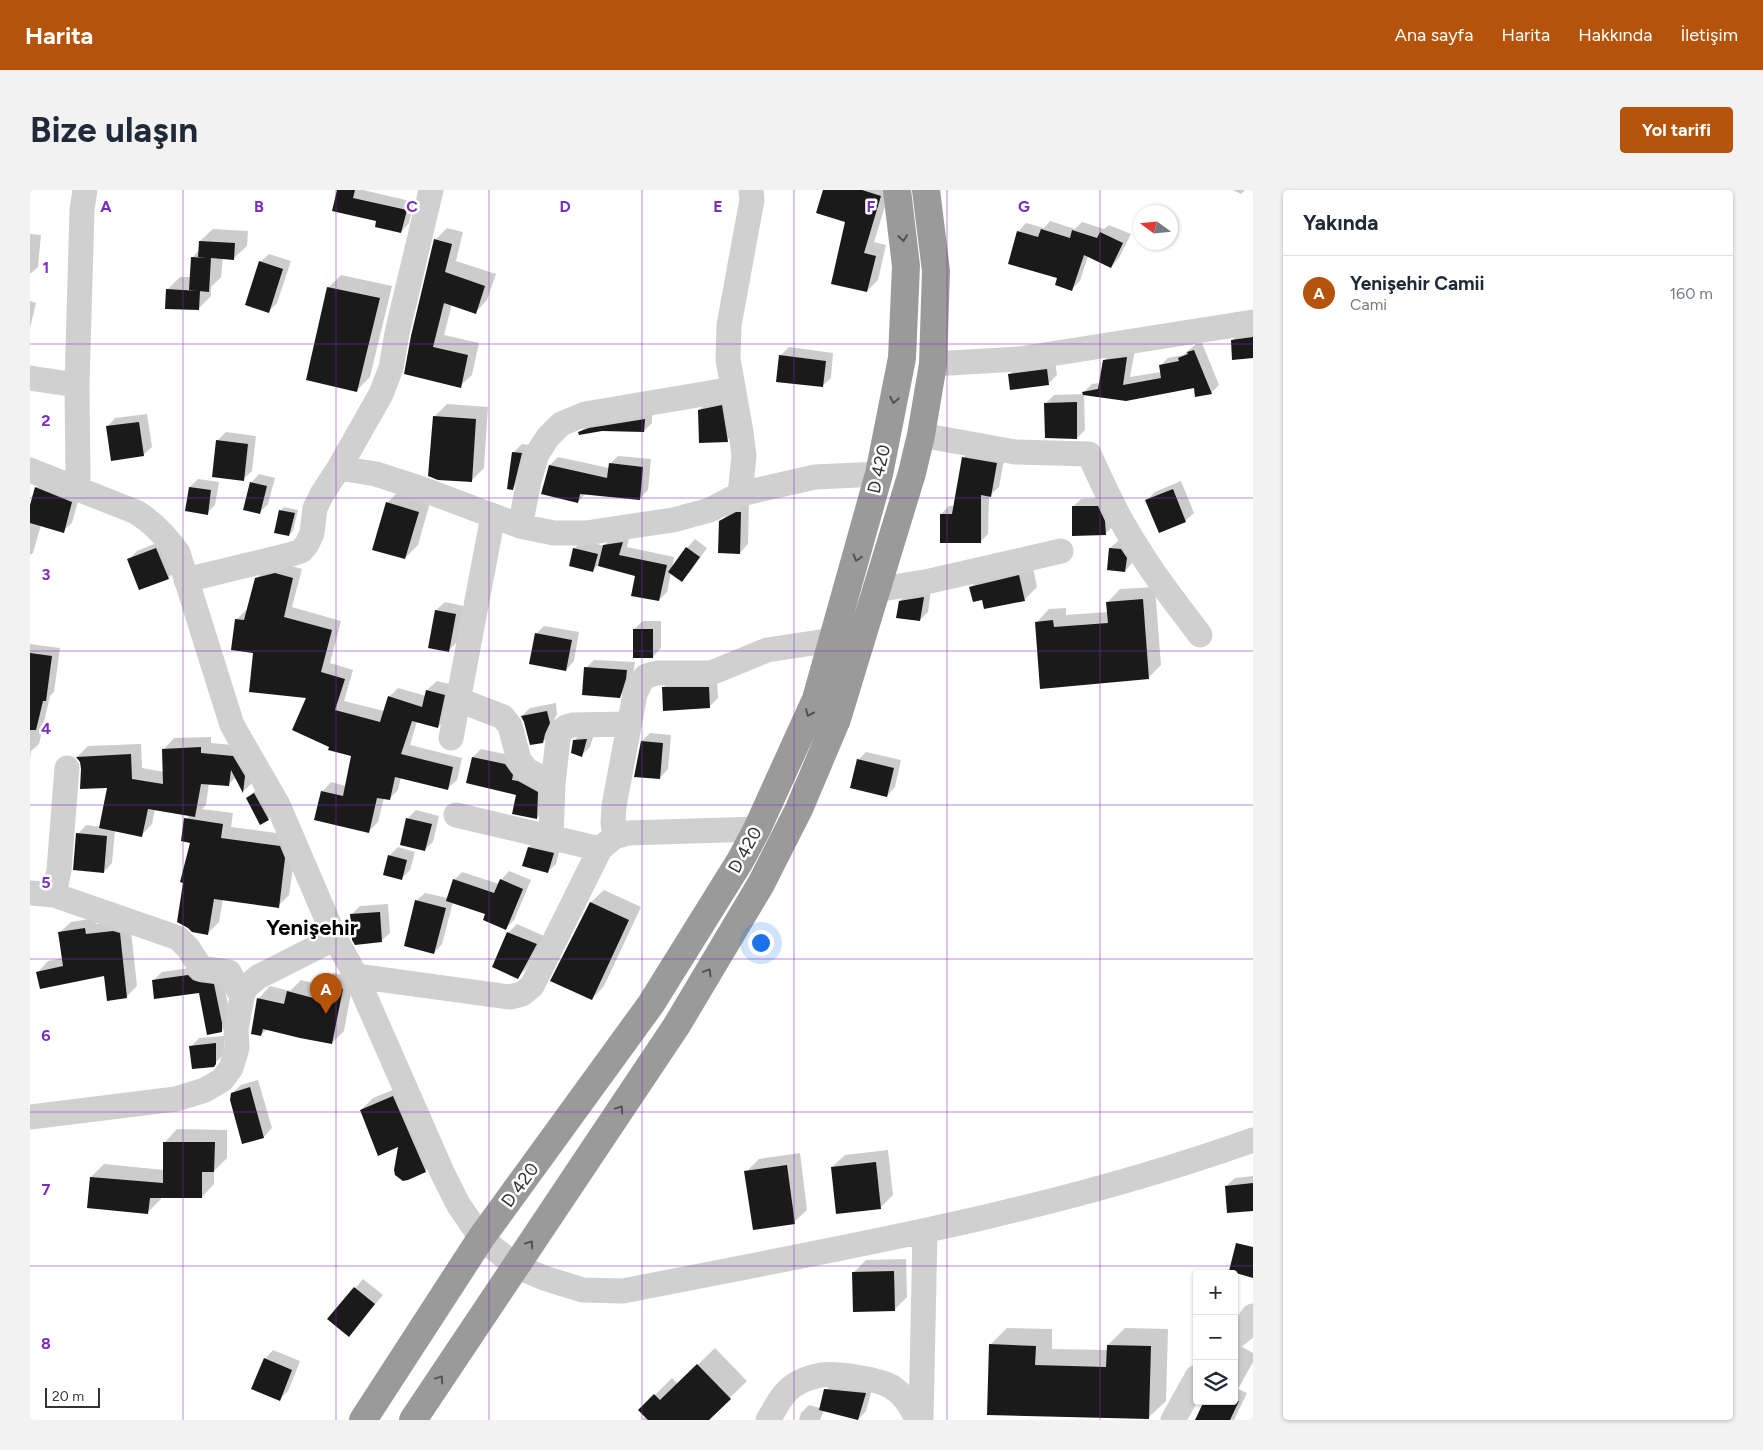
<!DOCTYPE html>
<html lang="tr">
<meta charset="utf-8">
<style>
:root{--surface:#fff;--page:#f2f2f3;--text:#1f2937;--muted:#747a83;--line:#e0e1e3;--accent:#b45309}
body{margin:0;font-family:Figtree,sans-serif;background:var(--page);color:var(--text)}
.controls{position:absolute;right:15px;bottom:15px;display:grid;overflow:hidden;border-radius:5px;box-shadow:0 1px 4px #0004}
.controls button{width:45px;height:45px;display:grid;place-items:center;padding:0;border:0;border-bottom:1px solid var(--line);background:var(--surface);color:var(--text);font:25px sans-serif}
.compass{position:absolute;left:1103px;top:15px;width:45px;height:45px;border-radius:50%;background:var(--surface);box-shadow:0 1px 4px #0004;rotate:285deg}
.scale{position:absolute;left:15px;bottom:12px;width:55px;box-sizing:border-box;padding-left:5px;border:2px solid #333;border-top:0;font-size:14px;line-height:18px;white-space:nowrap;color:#333;-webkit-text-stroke:4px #fff;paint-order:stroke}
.you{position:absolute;left:730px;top:752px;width:18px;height:18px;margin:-12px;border:4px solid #fff;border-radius:50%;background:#1a73e8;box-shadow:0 0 0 8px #1a73e833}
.badge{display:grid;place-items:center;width:32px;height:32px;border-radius:50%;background:var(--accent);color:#fff;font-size:16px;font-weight:700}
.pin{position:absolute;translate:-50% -41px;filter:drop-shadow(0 1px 2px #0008)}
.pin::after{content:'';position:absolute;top:26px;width:18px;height:15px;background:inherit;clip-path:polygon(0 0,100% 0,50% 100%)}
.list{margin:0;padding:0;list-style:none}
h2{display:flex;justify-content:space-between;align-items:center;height:65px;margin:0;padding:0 20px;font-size:21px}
h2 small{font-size:16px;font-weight:400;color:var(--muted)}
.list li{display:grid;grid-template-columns:32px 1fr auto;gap:15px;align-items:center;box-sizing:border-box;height:75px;padding:0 20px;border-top:1px solid var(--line)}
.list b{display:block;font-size:19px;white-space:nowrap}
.list p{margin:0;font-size:16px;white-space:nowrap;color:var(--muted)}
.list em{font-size:16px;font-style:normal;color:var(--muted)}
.icon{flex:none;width:28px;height:28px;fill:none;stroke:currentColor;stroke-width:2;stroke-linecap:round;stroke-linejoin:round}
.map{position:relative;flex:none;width:1223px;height:1230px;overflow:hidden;border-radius:5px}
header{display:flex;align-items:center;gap:30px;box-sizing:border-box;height:70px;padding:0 25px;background:var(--accent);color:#fff}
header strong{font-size:24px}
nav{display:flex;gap:28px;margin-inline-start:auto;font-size:18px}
.intro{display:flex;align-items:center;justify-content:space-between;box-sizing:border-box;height:120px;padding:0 30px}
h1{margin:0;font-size:35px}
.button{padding:12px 22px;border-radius:5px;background:var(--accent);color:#fff;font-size:18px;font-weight:700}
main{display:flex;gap:30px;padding:0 30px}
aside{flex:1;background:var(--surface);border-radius:5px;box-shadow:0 1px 4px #0004}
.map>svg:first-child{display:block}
.shadow{fill:#0003}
.building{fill:#1a1a1a}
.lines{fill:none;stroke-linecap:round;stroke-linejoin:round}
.minor{stroke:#d0d0d0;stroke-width:25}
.highway{stroke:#9a9a9a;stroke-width:28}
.oneway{stroke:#525252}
.grid{fill:none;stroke:#7b2cbf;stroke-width:1;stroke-opacity:0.55}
.labels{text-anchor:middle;stroke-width:5;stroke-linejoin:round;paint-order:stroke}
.street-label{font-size:18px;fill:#333;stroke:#fff}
.district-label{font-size:22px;font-weight:bold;fill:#000;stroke:#fff}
.grid-label{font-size:16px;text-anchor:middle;font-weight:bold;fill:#7b2cbf;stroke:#fff;stroke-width:5;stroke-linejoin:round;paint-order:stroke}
</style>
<header>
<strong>Harita</strong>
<nav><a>Ana sayfa</a><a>Harita</a><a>Hakkında</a><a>İletişim</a></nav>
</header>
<div class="intro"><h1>Bize ulaşın</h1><a class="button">Yol tarifi</a></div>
<main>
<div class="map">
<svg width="1223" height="1230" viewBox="0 0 1223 1230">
<rect width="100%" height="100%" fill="#fff"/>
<!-- shadow -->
<path class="shadow" d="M308,0h25l51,12 -5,21 -8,9 -23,-12z
M794,0h66l-16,52 12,3 -8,35 -11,11 -20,-70z
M1203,0h12l-4,4z
M1020,31l25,8 7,-7 22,7 5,-4 22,9 -12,24 -8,9 -23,-11 -8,25 -8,8 -54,-57 8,-9 18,5z
M417,38l16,4 -7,29 40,13 -9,26 -11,12 -24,-8 -8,31 35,8 -7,32 -12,11 -55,-13 30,-133z
M183,39l35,2 -1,15 -13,12h-11l-2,19 -10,10v9l-13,13 -31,-19 13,-13h11l1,-19 7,-8 1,-9z
M0,44l11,1 -3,32 -8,7z
M239,64l22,7 -14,42 -9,9 -8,-50z
M311,85l51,11 -22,91 -13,13 -29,-102z
M0,111l6,2 -6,25z
M1223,140v27l-20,2 -1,-18 8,-9z
M1172,153l17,42 -8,8 -16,-6 -111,7 1,36 -8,8 -31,-35 8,-8 30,-1v-2l8,-8 8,-1 4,-22 8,-8 23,-3 -5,27 31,-5 -1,-6 8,-8 15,-3 13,-11z
M759,157l44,6 -2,25 -9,8 -42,-30z
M1025,171l2,14 -9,9 -39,-9 9,-9z
M700,208l5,34 -8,8 -28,-30 9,-8z
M417,214l41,3 -4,61 -13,13 -37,-64z
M622,221v12l-8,8 -42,-1 -23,3 9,-9z
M117,224l5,33 -9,8 -36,-28 8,-9z
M196,242l30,4 -4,35 -9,8 -26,-38z
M492,254l8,1 -9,35 -9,8 1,-35z
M942,259l33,6 -6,32 -10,9 -1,38 -8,8 -39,-28 8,-8h6l8,-48z
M588,266l33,3 -3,31 -8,8 -54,-5 -8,9 -28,-37 8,-8 51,11 1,-4z
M229,284l16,4 -7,26 -8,8 -9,-29z
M168,289l21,3 -4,23 -8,8 -17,-26z
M14,290l36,14 -8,29 -9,8 -22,-6 -8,28 -3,2v-46l6,-21z
M1151,291l13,32 -9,8 -38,-21 8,-8z
M370,300l31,9 -13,46 -13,13 -18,-55z
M1076,308l8,27 -9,9 -32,-27 8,-8z
M716,314h3l-1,40 -8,9 -20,-31 9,-9z
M254,317l14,3 -5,21 -4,4 -8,-25z
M600,344l-3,13 47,10 -2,12 15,-21 8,-9 12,9 -17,24 -8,9 -11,-8 -4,19 -8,8 -22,-25 -39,-10 -5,6 -23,-6 5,-17 8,-8 21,6 9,-9z
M134,350l12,30 -8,8 -39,-19 8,-8z
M1089,350l14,22 -8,9 -15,-23z
M1002,373l5,24 -13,13 -53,-13 13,-13z
M255,374l17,5 -10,38 49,14 -11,42 23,7 -9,31 40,10 5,-14 9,-9 28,8 1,-6 10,-9 16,4 -6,33 -9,9 -21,-6 -7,24 52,13 -5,22 -10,9 -46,-12 -3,13 -9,9 -5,-1 -6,24 -9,9 -47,-39 9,-10 15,4 7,-31 -23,-9 -22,-49 -54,-46 -18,-31 10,-10 2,1 8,-32 10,-10z
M1125,397l6,78 -13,13 -111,-56 12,-13 17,-1v7l42,-3v-10l12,-13z
M901,399l-3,23 -8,8 -20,-19 8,-8z
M415,412l19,4 -7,36 -9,9 -19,-4 7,-37z
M613,431h18v27l-8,9 -19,-28z
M514,436l35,6 -5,29 -8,9 -30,-36z
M0,454l30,4 -6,44 -4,4 -11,48 -8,7 -1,9z
M564,470l41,2 -1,7 -6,19 -9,8 -33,-28z
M641,490h46l1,18 -9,9 -46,-19z
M526,513l1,11 -5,10 -1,9 -8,9 -21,-26 8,-8z
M565,541l-5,16 -8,8 -8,-14 9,-9z
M620,543l21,2 -3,34 -8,9 -18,-37z
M181,547v6l33,3 10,35 -10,10 -8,-14 -8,8 -19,-2 -3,22 -4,4 31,4 -2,14 60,8 5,12 -7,48 -11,11 -55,-7 -4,23 -11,11 -16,-91 -6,-23 4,-4 -35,-6 -3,15 -10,11 -27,-5 -3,33 -8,9 -26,-38 8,-9 15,2 8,-40 -32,-30 11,-11 53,-2 1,24 22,4v-23l10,-11z
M451,559l33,7 32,28 -1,26 -8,8 -20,-24 -44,-37z
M836,562l35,8 -6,27 -8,9 -29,-36z
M226,600l21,21 -9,8 -21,-21z
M386,620l23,6 -6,26 -9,8 -16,-32z
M507,649l24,6 -5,19 -9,8 -18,-25z
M368,657l17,5 -5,18 -8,8 -13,-22z
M479,681l22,9 -17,40 -8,8 -19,-14 -34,-12 -11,42 -8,9 -18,-52 9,-8 23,5 6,-18 8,-8 37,12 2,-4z
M574,700l37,17 -37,79 -12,13 -1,-97z
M358,714l2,29 -9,8 -29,-27 8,-8z
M65,728l1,6 28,-4 6,2 7,64 -11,11 -21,-23 -67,-2 10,-11 16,-3 -4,-26 11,-10z
M487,734l27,12 -18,33 -8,8 -24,-11 15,-34z
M167,777l25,9 8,38v8l-9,9 -21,-40 -47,-10 9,-9z
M303,783l21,4 -10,54 -12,12 -65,-14 -6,6 -3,-36 12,-13 20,5 11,-11 20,5z
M194,846v18l-11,11 -22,-18 8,-9z
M228,890l14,48 -8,9 -21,6 -11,-50 9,-8z
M375,895l32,74 -12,12 -17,8 -8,-34 -39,-35 12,-12z
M147,939l50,1v28l-13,13v13l-12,13h-41v2l-13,13 -57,-35 13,-13 60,6 1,-28z
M858,960l5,45 -13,13 -48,-41 13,-12z
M770,963l7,57 -13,12 -48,-50 13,-13z
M1223,986v33l-24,3 -3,-26 9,-8z
M876,1069l1,38 -13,13 -41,-37 13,-13z
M333,1089l20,16 -34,40 -20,-16z
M977,1138l45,1v20l56,1v-5l17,-17 43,1 -2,72 -18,17 -158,-73z
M1205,1153l18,10v9l-15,27 9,4 -13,27h-40l40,-19z
M685,1158l32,33 -40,39h-65l4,-4 -6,-6 32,-32 6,6z
M243,1160l27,11 -12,30 -8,8 -15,-40z
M804,1191l39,4 -7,26 -8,9 -34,-10 -4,10h-21l2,-7 8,-8 11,3 6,-18z"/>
<!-- building -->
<path class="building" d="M307,0h18l-2,8 54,12 -6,23 -26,-6 1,-6 -44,-10z
M793,0h39l19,6 -17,57 12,3 -9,36 -36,-8 14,-62 -29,-9z
M1011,39l29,9 2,-8 25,8 3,-6 23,11 -12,25 -27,-13 -12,36 -17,-6 2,-7 -49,-14 9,-33 21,6z
M404,49l18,5 -7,28 40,14 -9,28 -32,-11 -11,44 35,8 -7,33 -57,-14 7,-38z
M169,51l36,2 -1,17 -23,-2 -2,34 -20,-2 2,-33 16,1 -9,-1z
M229,71l24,8 -14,44 -24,-8z
M297,97l53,11 -23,94 -51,-12z
M136,99l34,2 -1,19 -34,-1z
M1223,147v21l-21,2 -1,-20z
M1164,160l18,44 -17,3 -1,-9 -68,13 -43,-6 -1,-3 16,-3 5,-29 24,-3 -4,28 38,-7 -2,-13 20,-4 -1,-3 10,-4 -1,-2z
M749,165l47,6 -3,26 -47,-5z
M1017,179l2,16 -39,5 -2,-16z
M1047,212v37l-32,-1 -1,-35z
M692,215l6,37 -29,1 -1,-33z
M403,226l43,3 -4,63 -34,-2 -10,-4z
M615,229l-1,13 -42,-1 -23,4 -1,-3 11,-4z
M109,232l5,34 -33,5 -5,-35z
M186,250l32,4 -4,37 -32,-4z
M482,262l10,1 -9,37 -6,-1z
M932,267l35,6 -6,34 -10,-2v48h-41v-29h12z
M579,273l34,4 -3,33 -60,-6 -2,9 -37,-9 8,-29 58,13z
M220,292l17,4 -7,28 -17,-4z
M5,297l37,15 -8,31 -34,-10v-18z
M159,297l22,3 -3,25 -23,-4z
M1143,299l13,33 -27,11 -14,-33z
M356,312l33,10 -14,47 -33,-9z
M1042,316h26l7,15 1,14 -34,1z
M249,320l16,3 -6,23 -15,-3z
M706,322h5l-1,42 -22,-1 1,-32z
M593,352l-4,13 48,10 -8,36 -28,-5 4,-20 -37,-10 5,-21z
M656,357l14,10 -18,25 -14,-10z
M126,358l13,31 -30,11 -12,-31z
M543,358l25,6 -5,18 -24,-6z
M1079,358l12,1 6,9 -2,14 -18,-2z
M245,383l18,5 -9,39 48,13 -11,42 24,7 -10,31 45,12 8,-26 34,11 4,-17 19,5 -7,33 -26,-7 -11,33 52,13 -5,23 -53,-13 -5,23 -13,-2 -8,35 -55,-13 7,-29 22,5 8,-40 -23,-6 1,-3 -37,-17 14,-32 -57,-6 4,-39 -22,-3 4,-31 9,1 11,-42z
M989,385l6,26 -41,8 -2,-9 -9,2 -4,-15z
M894,407l-4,24 -24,-3 3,-17z
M1113,409l6,80 -109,10 -5,-67 18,-2 1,7 54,-4 -2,-21z
M405,420l21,4 -7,38 -21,-4z
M603,439h20v29h-20z
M505,443l37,7 -6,31 -37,-7z
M0,463l22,3 -6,45h-3l-7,29h-6z
M554,477l43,3 -1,9 -6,19 -38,-3z
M632,497h47l1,21 -47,3z
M517,521l3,12 -5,11 -2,9 -13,2 -6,-23 -3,-6z
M557,549l-5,18 -11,-4 2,-13z
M611,551l22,2 -3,36 -26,-2z
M171,557v6l32,3 12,20 -2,17 -12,-23 -2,16 -28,-2 -6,33 -47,-8 -6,28 -43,-9 8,-40 -27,1 1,-20 -1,-7 -4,-5 55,-3 1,25 31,5 -1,-35z
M442,567l33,7 8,11 -1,5 6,1 20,11 -1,27 -25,-5 4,-19 -50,-12z
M827,569l37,9 -7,29 -37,-9z
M224,603l15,27 -9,5 -14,-27z
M154,628l39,6 -2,14 59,8 5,12 -6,50 -65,-9 -6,36 -16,-3 -4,-4 -11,-6 6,-39 -3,-1 10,-39 -9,-2z
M376,628l26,6 -7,27 -25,-6z
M46,643l31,3 -3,37 -31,-3z
M498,657l26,6 -6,20 -26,-7z
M358,665l19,5 -5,20 -19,-5z
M423,689l41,14 6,-14 23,10 -17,41 -23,-10 2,-6 -39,-13z
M385,710l31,8 -12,46 -30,-8z
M560,712l39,18 -37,80 -42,-19z
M350,722l2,30 -27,3 -3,-5 -2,-26z
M55,738l1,6 27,-3 7,2 7,65 -20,3 -3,-25 -64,13 -4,-17 27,-6 -5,-34z
M477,742l30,12 -19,35 -26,-12z
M158,785l5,5 6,2 15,2 8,39v9l-15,3 -8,-42 -45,6 -2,-19z
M290,794l23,5 -11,55 -32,-6 -37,-9 -2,7 -10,-2 6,-36 27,6 3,-13 30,8z
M186,853v21l-2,3 -22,2 -3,-23z
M220,897l14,51 -22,6 -12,-44 1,-7z
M363,906l33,76 -18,8 -5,1 -8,-6 -1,-5 4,-23 -20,9 -18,-46z
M133,952h52l-1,30h-12v26h-52l-2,16 -61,-6 3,-31 73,6z
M846,972l5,47 -45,5 -5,-47z
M757,975l8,59 -42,6 -9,-59z
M1223,993v28l-26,2 -2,-27z
M1206,1053l17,4v31l-24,-7z
M864,1081l1,40 -42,1 -1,-40z
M324,1097l21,17 -26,33 -22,-18z
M959,1154l47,2 -1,19 71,2 1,-22 44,1 -2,73 -162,-4z
M234,1168l28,12 -12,31 -29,-12z
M667,1174l34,35 -22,21h-61l-10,-10 16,-16 6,6z
M794,1199l42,4 -8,27 -39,-10z
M1174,1211h35l-9,19h-35z"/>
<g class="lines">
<!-- minor -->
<path class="minor" d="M903,174l86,-5 234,-37
M0,188l47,7
M891,245l94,17 74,2c15,33 30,66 50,96 18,30 40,57 61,85
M309,278l37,6 46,15 98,37 34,7h32l87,-13 37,-10 30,-16 75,-17 64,-3
M0,280l106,42c18,11 30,24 42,41l54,172 46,80 57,133 21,38 86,196 16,32 23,34 35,28 28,12 39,12 40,1c212,-42 426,-78 630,-151
M46,297l2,-10 -1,-92 5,-175 3,-20
M710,304l4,-38 -3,-24 -13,-73 1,-34 23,-125 -1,-10
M490,336l9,-45 8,-27 11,-17 13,-13 24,-10 148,-25
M156,390l103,-25 12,-4 6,-7 5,-11 3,-25 7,-14 17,-26 42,-74 10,-26 6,-35 34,-143
M846,400l54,-9 131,-30
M429,510l44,17 7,9 9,34 8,10 26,14
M421,548l42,-222
M426,625l144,34
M585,647l-2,-14 1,-17 21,-112 5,-11 6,-7 11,-3h54l56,-23 66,-10
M521,648l2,-54 5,-45 3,-8 5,-4 7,-2 56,-1
M0,703l24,2 124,43 10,10 13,20 28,4 13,25
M24,705l5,-25 8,-102
M326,786l154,21 12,-3 10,-8 68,-137 14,-12 14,-4 129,-4
M0,927l146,-18 29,-9 17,-10 9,-12 6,-20 -1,-19 6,-32 3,-9 13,-11 77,-39
M1204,1147l10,-8 9,-13
M738,1230c7,-11 14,-27 25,-34 8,-6 18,-9 28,-11 16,-2 58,4 71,12 13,9 20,20 25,33
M891,1230l4,-188
M1143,1230l24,-43"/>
<!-- highway -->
<path class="highway" d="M333,1230l118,-182 170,-234 89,-143 17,-32 59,-130 63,-225 23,-116 4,-92 -9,-76
M383,1230l264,-395 84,-141 38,-75 38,-90 75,-246 9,-38 12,-71 3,-93 -10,-81"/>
</g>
<!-- one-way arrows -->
<defs><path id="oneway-chevron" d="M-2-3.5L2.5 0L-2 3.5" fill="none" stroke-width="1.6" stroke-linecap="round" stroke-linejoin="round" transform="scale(1.25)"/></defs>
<g class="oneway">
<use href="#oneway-chevron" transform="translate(873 48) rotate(83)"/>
<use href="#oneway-chevron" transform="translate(864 210) rotate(101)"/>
<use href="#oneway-chevron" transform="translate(827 368) rotate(106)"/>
<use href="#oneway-chevron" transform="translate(779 523) rotate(114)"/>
<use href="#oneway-chevron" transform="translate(678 782) rotate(-59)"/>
<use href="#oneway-chevron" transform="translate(590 919) rotate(-56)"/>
<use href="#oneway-chevron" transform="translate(500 1054) rotate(-56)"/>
<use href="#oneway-chevron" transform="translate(410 1189) rotate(-56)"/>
</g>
<!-- grid -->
<path class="grid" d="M153,0v1230M306,0v1230M459,0v1230M612,0v1230M764,0v1230M917,0v1230M1070,0v1230M0,154h1223M0,308h1223M0,461h1223M0,615h1223M0,769h1223M0,922h1223M0,1076h1223"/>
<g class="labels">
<!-- street labels -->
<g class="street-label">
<text transform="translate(849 279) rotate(-77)" y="6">D 420</text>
<text transform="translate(715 660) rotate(-61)" y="6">D 420</text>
<text transform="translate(490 995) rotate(-54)" y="6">D 420</text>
</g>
<!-- district labels -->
<g class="district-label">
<text x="282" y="745">Yenişehir</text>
</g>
</g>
<g class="grid-label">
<text x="76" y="22">A</text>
<text x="229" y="22">B</text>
<text x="382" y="22">C</text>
<text x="535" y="22">D</text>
<text x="688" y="22">E</text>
<text x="841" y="22">F</text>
<text x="994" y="22">G</text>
<text x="16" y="83">1</text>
<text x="16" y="236">2</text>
<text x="16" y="390">3</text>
<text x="16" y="544">4</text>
<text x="16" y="698">5</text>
<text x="16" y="851">6</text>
<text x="16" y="1005">7</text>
<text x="16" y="1159">8</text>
</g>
</svg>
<div class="controls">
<button>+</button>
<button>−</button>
<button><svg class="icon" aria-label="layers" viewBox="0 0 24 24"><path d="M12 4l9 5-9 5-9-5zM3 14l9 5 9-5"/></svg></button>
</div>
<svg class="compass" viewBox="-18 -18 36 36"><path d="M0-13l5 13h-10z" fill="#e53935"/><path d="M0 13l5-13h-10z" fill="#747a83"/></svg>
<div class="scale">20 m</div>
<div class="you"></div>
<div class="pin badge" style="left:296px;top:824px">A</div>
</div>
<aside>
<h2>Yakında<small></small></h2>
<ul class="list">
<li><span class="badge">A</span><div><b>Yenişehir Camii</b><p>Cami</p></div><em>160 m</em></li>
</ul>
</aside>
</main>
